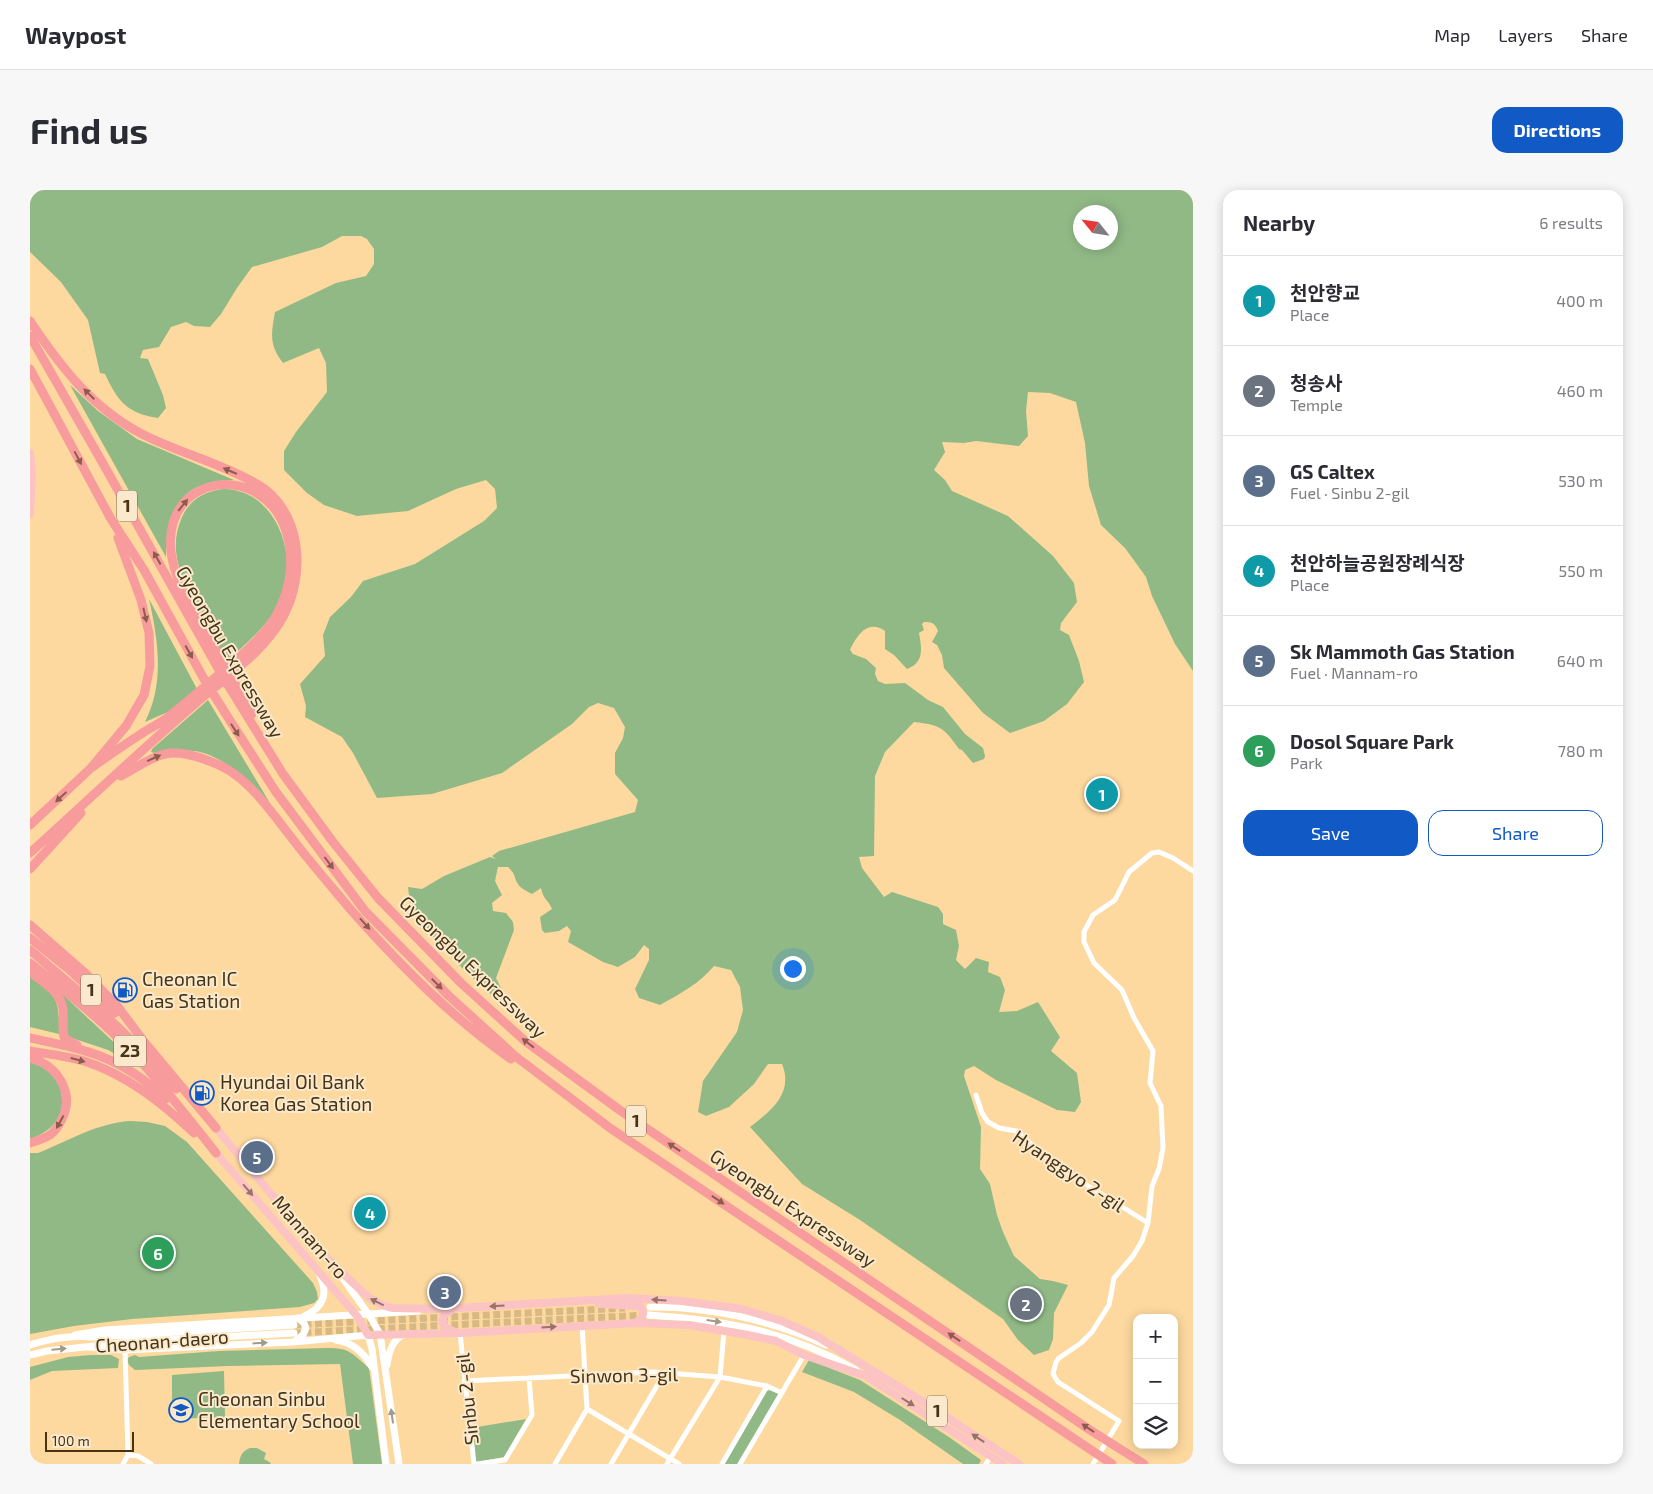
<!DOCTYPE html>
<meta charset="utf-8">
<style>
:root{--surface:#fff;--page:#f7f7f7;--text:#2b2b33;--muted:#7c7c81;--line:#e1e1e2;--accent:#115ac5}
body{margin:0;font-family:"Exo 2","Noto Sans KR",sans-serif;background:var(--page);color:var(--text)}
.controls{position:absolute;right:15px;bottom:15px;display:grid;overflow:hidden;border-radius:10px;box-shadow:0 2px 12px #0003}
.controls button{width:45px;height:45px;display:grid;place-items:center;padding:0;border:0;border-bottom:1px solid var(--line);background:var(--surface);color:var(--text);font:25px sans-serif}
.compass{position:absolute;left:1043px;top:15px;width:45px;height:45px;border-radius:50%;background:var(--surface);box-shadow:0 2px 12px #0003;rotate:300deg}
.scale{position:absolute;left:15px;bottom:12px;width:89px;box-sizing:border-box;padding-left:5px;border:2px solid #463415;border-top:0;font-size:14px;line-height:18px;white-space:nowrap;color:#463415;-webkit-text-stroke:4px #fbe9cd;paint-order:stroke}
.you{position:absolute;left:762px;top:778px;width:18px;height:18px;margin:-12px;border:4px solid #fff;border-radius:50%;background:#1a73e8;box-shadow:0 0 0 8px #1a73e833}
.badge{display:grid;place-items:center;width:32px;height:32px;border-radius:50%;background:var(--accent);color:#fff;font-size:16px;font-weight:700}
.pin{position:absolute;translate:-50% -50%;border:2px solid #fff;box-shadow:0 1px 5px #0006}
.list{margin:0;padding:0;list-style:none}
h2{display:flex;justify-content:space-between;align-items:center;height:65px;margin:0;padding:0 20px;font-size:21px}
h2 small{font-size:16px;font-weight:400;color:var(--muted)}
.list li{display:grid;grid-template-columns:32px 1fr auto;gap:15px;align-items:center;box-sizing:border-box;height:90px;padding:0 20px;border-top:1px solid var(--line)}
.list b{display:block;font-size:19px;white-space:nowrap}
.list p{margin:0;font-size:16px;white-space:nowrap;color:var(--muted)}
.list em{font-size:16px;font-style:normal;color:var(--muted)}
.actions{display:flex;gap:10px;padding:15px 20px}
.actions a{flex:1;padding:11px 0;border:1px solid var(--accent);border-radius:15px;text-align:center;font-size:18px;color:var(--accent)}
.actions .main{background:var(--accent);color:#fff}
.icon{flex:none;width:28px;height:28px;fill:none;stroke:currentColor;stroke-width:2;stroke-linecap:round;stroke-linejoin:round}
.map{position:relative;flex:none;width:1163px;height:1274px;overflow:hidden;border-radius:15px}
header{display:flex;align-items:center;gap:30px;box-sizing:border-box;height:70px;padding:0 25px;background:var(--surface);border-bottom:1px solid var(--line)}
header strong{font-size:24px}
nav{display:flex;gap:28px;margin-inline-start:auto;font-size:18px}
.intro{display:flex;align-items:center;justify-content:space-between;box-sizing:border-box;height:120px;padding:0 30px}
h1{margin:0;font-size:35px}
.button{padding:12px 22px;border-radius:15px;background:var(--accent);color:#fff;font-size:18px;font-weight:700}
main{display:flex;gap:30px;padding:0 30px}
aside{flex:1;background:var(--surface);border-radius:15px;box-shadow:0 2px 12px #0003}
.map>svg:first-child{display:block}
.green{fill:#91b986;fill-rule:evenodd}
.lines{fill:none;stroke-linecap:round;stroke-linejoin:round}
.secondary-tunnel{stroke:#d8b883;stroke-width:7;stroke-dasharray:7 3.5;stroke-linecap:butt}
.street{stroke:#fff;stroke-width:5}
.secondary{stroke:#fff;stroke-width:7}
.primary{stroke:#fbc3c4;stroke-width:8}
.highway{stroke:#f89b9c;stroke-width:9}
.oneway{fill:#8d5d4b}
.oneway2{fill:#977464}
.oneway3{fill:#a29a8a}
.labels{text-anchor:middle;stroke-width:4;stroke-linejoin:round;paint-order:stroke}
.shield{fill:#fbe9cd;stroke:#7c6a4c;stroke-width:1}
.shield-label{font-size:18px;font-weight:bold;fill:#463415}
.street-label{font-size:19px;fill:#463415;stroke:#fbe9cd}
.poi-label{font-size:19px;fill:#463415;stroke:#fbe9cd;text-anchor:start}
</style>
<header>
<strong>Waypost</strong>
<nav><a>Map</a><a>Layers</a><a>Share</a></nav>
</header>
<div class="intro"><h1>Find us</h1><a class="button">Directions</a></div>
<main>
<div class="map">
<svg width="1163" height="1274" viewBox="0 0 1163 1274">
<rect width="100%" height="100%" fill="#fdd99f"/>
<!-- green -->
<path class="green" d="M0,0h1163v481l-18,-27 -23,-48 -6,-19 -21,-29 -24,-23 -12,-39 -4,-43 -9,-41 -26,-9 -22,-1 -2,19 2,25 -9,10 -43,-5 -12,2 -22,-1 3,10 -11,18 11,10 7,11 56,25 45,40 21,27 3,19 -16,21 -1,7 9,5 10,26 5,21 -17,22 -23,17 -34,12 -27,-20 -39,-45 -2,-13 -5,-10 -5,-3 6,-11c-3,-8 -6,-9 -14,-9l-2,2 2,6 -5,3c3,16 5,30 -12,36l-13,-14 -9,-6v-18c-17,-12 -28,4 -35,19l3,4 13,5 10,9 -1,6 3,7 7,3 20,-1 23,17 15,7 22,27 18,14 2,8 -1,3 -11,4 -11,-13 -3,-1c-15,-21 -18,-24 -45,-27l-29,30 -10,24 -1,80 -15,1 3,11 22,29 8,-5 46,15 5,7v10l13,6 3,16 -3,14 9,9 11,-11 13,4 -1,10 12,5 5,13 -6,22 18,-1 21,-9 22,35 -9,14 26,22 4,29 -6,10 -18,-2 -61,-30 -22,-14 -9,4 -1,6 17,51 -1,42 10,15 7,31 6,17 11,24 26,23 13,2 15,4 -14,28 -1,26 -4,11 -15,5 -16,-15 -15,-21 -143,-99 -58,-36 -52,-57c21,-16 44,-34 32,-63h-14l-14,20 -25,23 -23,9 -8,-4 5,-31 34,-49 6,-22 -3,-23 -9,-17 -17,-4c-14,17 -34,28 -54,39l-21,-7 -4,-9 14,-29v-11l-5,-4 -9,12 -17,10 -15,-5 -35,-20 3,-11 -4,-5 -8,5 -14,2 -3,-3 -2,-13 12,-8c-4,-10 -8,-8 -11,-21l-9,6c-5,-3 -11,-5 -14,-10 -5,-8 -1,-8 -10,-17h-10l-3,14 7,14 -10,8 1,8 13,2 7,9 1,8 -18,48 19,38 -52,-47 -52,-56 -3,-26 14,2 22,-13 46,-19 6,2 -4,-3 7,-5 136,-39 3,-12 -23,-26v-21l8,-15 2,-11 -11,-19 -16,-5 -9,4 -17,17 -70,49 -70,21 -55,4 -24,-45 -11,-16 -37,-20 1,-11 -6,-22 25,-28 -2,-21 7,-18 21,-20 12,-16 52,-17 69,-43 13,-13 -2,-19 -9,-9 -30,9 -48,22 -51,5 -33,-11 -17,-12 -23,-23v-19l12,-19 31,-40 -1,-29 -7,-15 -36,15c-14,-18 -12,-29 -8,-51l61,-29 30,-7 8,-12v-15l-7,-10 -6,-3h-19l-20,11 -70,20 -15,21 -16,26 -11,13 -16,-1 -8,-4 -15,5 -12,20 -16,3 -3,8 8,1 15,36 3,13 -8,10c-32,-5 -40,-17 -53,-44l-5,-1 -12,-53 -27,-38 -31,-30zM1050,22h30v30h-30z
M40,195l28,26 39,28 97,41c-52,0 -68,29 -68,77z
M194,299c56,1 78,76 53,118 -12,21 -32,38 -50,54 -8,-16 -17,-31 -25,-47 -18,-31 -36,-61 -20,-97 8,-18 23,-26 42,-28z
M119,409l48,90 -20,19 -32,14c20,-40 13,-82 4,-123z
M178,510l62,103c-17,-20 -49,-49 -76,-52 -13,-2 -33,5 -43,1l1,-3z
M0,786c28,23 29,21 29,58l-29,-7z
M29,801l76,71v3l-27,-15 -39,-13c-6,-16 0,-32 -10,-46z
M0,870c7,4 17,9 23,15 5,4 7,12 8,17 5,25 -9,39 -31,47z
M100,931l17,1 18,4 22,16 126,141 4,9 1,7 -4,4 -14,4 -168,12 -58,7 -44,8v-181h8c30,-12 59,-30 92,-32z
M296,1158c25,0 25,5 43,20l13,96h-29l-13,-100 -112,2 -93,4 -6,-5 -2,-5 2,-3 6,-2 4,2 80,-6z
M61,1165h20l8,4 -1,9 -66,3 -22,9v-13l38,-10z
M779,1170l51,20 89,57 32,23 -2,4h-16l-63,-44 -46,-28 -52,-20z
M194,1181l1,46 -53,2v-44z
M740,1200l7,2 2,2 -40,70h-15l43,-73z
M496,1229l-22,38 -27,5 -2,-1 -4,-33z
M220,1258h7l9,5 -2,6 7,4 -1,1h-31c1,-8 3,-13 11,-16z"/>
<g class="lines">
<!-- secondary-tunnel -->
<path class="secondary-tunnel" d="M264,1135l331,-17
M264,1143l354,-18"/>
<!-- street -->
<path class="street" d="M946,905l6,18 6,9 11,6 17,3 42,36 90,56
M430,1143l14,131
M434,1191l190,-9 66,5 47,9 15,7
M557,1219l92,55
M98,1265l10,1 13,8
M93,1274l5,-9 -3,-105
M447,1274l28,-4 27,-45 -3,-37
M525,1274l32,-55 -5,-84
M581,1274l54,-92
M637,1274l53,-87 4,-46
M692,1274l45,-78
M710,1274l64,-109
M956,1274l5,-8
M1063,1274l26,-43 -61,-39 -5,-8 3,-12 3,-4 22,-15 11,-11 17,-27 5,-27 19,-22 9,-15 6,-18 4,-37 7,-17 4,-21 -2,-42 -11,-23 3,-32 -19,-33 -12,-28 -28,-27 -10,-21v-10l9,-17 22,-15 14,-28 23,-19 7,-1 14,6 20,13"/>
<!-- secondary -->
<path class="secondary" d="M309,1083l30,42 11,19 19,130
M620,1117c60,-1 123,14 176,38
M618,1125c77,5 140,16 208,55
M273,1127c21,-10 26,-22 16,-44
M45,1145l30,-5 313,-19
M306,1150c16,2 28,13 36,27
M265,1151l8,-6 3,-7 -2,-5 -6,-5
M0,1155c21,-7 41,-10 63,-8l201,-12
M74,1155l23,-3 167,-9
M59,1157l36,3 168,-8 75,-7 4,14 14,115
M0,1165l17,-4 47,-5
M357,1175c2,-13 5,-25 17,-31"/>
<!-- primary -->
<path class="primary" d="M0,263l2,18 -2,43
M186,938l90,108 28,29 34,32 14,8 10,3 50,1 185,-11 55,3 60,8 40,12 36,16 91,56 110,71
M186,963l141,163 11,19 92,-2 177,-10 52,2 59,10 28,6 28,14 62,21 137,88
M569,1114l40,2c8,6 3,13 -4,17
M422,1120l-8,5 -2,8 4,5 9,4"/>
<!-- highway -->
<path class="highway" d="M0,131c30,45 62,87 112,113 37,19 79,29 115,50 46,27 49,91 26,133 -20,36 -56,59 -87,86 -56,48 -111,100 -166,150
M0,146l71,124 122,217 60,97 50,68 45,56 84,86 63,57 96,70 469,319 54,34
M0,179l81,150 33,51 60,109 25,40 47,73 89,119 84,85 66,60 95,72 502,336
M61,578c17,-12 33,-23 50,-34 7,-5 16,-9 23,-14 20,-15 39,-32 58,-48 17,-15 36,-30 49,-48 15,-23 22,-48 19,-75 -14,-106 -168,-75 -104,47l66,118
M91,586c14,-7 29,-19 44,-22 13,-3 32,2 44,7 37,12 59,47 82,76 19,25 40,49 60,73 49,55 100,107 160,149
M0,635l61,-57 35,-42 18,-31 6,-29 -1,-33 -8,-33 -23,-62
M0,679l51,-56
M0,735l55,48 33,34 27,36 71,85
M0,748l41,33 44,42
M0,760l67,57 32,31 47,51
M0,773c36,28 72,57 103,90 30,32 56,66 83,100
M0,782c12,9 31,20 33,37 1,9 -1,19 1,28l5,4 8,4
M0,848c57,12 92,19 136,61
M0,861c18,3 36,5 54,10 43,14 77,41 110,72
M0,868c28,7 46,36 31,63 -3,6 -7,12 -13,15 -5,3 -12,5 -18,7"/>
</g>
<!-- one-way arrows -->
<defs><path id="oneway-solid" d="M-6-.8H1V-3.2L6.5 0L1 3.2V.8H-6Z" transform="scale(1.25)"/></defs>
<g class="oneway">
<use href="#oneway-solid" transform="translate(59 204) rotate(-135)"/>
<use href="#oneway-solid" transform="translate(48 268) rotate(62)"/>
<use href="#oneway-solid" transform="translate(200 281) rotate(-157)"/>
<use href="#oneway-solid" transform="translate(153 315) rotate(-51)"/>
<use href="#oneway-solid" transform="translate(127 368) rotate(-119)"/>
<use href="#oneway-solid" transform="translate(115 425) rotate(77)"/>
<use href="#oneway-solid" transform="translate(159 462) rotate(61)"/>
<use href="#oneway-solid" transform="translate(205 540) rotate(57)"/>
<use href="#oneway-solid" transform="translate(124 568) rotate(-24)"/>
<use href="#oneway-solid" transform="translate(31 607) rotate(137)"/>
<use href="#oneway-solid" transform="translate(299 673) rotate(53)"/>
<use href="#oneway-solid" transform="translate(335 734) rotate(48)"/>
<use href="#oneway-solid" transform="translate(407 794) rotate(45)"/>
<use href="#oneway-solid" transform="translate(498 853) rotate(-142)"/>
<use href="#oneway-solid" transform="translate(48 870) rotate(15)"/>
<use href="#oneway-solid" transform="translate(30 932) rotate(119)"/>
<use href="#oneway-solid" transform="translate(644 957) rotate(-146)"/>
<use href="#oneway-solid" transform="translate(688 1010) rotate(34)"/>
<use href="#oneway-solid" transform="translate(924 1147) rotate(-146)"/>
<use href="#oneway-solid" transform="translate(1058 1238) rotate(-146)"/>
</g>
<g class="oneway2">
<use href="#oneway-solid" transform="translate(218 1000) rotate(49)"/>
<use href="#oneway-solid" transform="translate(629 1110) rotate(-176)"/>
<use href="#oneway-solid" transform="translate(347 1112) rotate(-154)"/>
<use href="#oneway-solid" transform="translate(467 1116) rotate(176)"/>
<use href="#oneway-solid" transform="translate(519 1137) rotate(-4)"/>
<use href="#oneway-solid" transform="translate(878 1212) rotate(32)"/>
<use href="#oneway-solid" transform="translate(948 1248) rotate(-147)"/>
</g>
<g class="oneway3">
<use href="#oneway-solid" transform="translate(684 1131) rotate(8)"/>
<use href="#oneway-solid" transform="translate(230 1153) rotate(-3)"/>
<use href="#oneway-solid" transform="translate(29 1159) rotate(-5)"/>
<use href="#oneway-solid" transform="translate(362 1226) rotate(-98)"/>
</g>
<!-- icons -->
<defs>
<g id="fuel-ring" transform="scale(1.25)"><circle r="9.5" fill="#fbe9cd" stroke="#115ac5" stroke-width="1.5"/><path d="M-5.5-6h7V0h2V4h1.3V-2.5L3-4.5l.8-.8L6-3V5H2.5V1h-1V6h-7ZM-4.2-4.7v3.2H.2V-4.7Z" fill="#115ac5"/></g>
<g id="school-ring" transform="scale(1.25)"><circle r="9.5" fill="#fbe9cd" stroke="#115ac5" stroke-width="1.5"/><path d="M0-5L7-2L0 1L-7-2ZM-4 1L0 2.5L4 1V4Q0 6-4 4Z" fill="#115ac5"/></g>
</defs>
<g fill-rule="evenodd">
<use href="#fuel-ring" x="95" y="800"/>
<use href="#fuel-ring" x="172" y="903"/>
<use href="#school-ring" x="151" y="1220"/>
</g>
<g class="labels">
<!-- shield labels -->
<g class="shield">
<rect x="87" y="300.5" width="20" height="31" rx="4"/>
<rect x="51" y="784.5" width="20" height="31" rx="4"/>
<rect x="84" y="845.5" width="32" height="31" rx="4"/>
<rect x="596" y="915.5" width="20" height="31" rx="4"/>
<rect x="897" y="1205.5" width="20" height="31" rx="4"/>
</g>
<g class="shield-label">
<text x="97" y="322">1</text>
<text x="61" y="806">1</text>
<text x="100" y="867">23</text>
<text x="606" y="937">1</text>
<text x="907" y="1227">1</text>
</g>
<!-- street labels -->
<g class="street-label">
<text transform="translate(200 462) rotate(60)" y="7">Gyeongbu Expressway</text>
<text transform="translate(443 777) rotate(44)" y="7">Gyeongbu Expressway</text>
<text transform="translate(1039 981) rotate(34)" y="7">Hyanggyo 2-gil</text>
<text transform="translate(763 1018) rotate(34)" y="7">Gyeongbu Expressway</text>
<text transform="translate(280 1047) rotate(49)" y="7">Mannam-ro</text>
<text transform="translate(132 1151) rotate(-4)" y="7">Cheonan-daero</text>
<text transform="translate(594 1185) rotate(-1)" y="7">Sinwon 3-gil</text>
<text transform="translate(437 1209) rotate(-96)" y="7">Sinbu 2-gil</text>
</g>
<!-- poi labels -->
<g class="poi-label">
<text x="112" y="796">Cheonan IC<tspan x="112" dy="22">Gas Station</tspan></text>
<text x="190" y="899">Hyundai Oil Bank<tspan x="190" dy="22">Korea Gas Station</tspan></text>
<text x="168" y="1216">Cheonan Sinbu<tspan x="168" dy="22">Elementary School</tspan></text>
</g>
</g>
</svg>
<div class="controls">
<button>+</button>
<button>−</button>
<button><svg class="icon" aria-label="layers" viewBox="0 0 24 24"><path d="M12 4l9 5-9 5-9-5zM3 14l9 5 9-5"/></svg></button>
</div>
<svg class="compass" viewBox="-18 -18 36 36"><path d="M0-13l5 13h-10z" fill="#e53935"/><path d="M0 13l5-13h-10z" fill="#7c7c81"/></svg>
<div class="scale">100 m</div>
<div class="you"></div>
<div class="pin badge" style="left:1072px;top:604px;background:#0f9aa8">1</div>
<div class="pin badge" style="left:996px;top:1114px;background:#6b7280">2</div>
<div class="pin badge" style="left:415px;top:1102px;background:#5c6f8a">3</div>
<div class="pin badge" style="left:340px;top:1023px;background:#0f9aa8">4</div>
<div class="pin badge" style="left:227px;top:967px;background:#5c6f8a">5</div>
<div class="pin badge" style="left:128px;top:1063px;background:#2e9e5b">6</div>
</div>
<aside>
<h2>Nearby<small>6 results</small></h2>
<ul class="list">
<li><span class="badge" style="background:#0f9aa8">1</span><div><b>천안향교</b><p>Place</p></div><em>400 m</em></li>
<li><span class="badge" style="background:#6b7280">2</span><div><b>청송사</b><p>Temple</p></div><em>460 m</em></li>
<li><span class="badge" style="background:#5c6f8a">3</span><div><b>GS Caltex</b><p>Fuel · Sinbu 2-gil</p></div><em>530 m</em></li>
<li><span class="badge" style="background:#0f9aa8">4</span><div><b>천안하늘공원장례식장</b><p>Place</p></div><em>550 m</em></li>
<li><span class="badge" style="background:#5c6f8a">5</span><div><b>Sk Mammoth Gas Station</b><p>Fuel · Mannam-ro</p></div><em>640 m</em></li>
<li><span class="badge" style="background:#2e9e5b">6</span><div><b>Dosol Square Park</b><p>Park</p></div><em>780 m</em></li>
</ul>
<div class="actions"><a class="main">Save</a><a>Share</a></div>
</aside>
</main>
